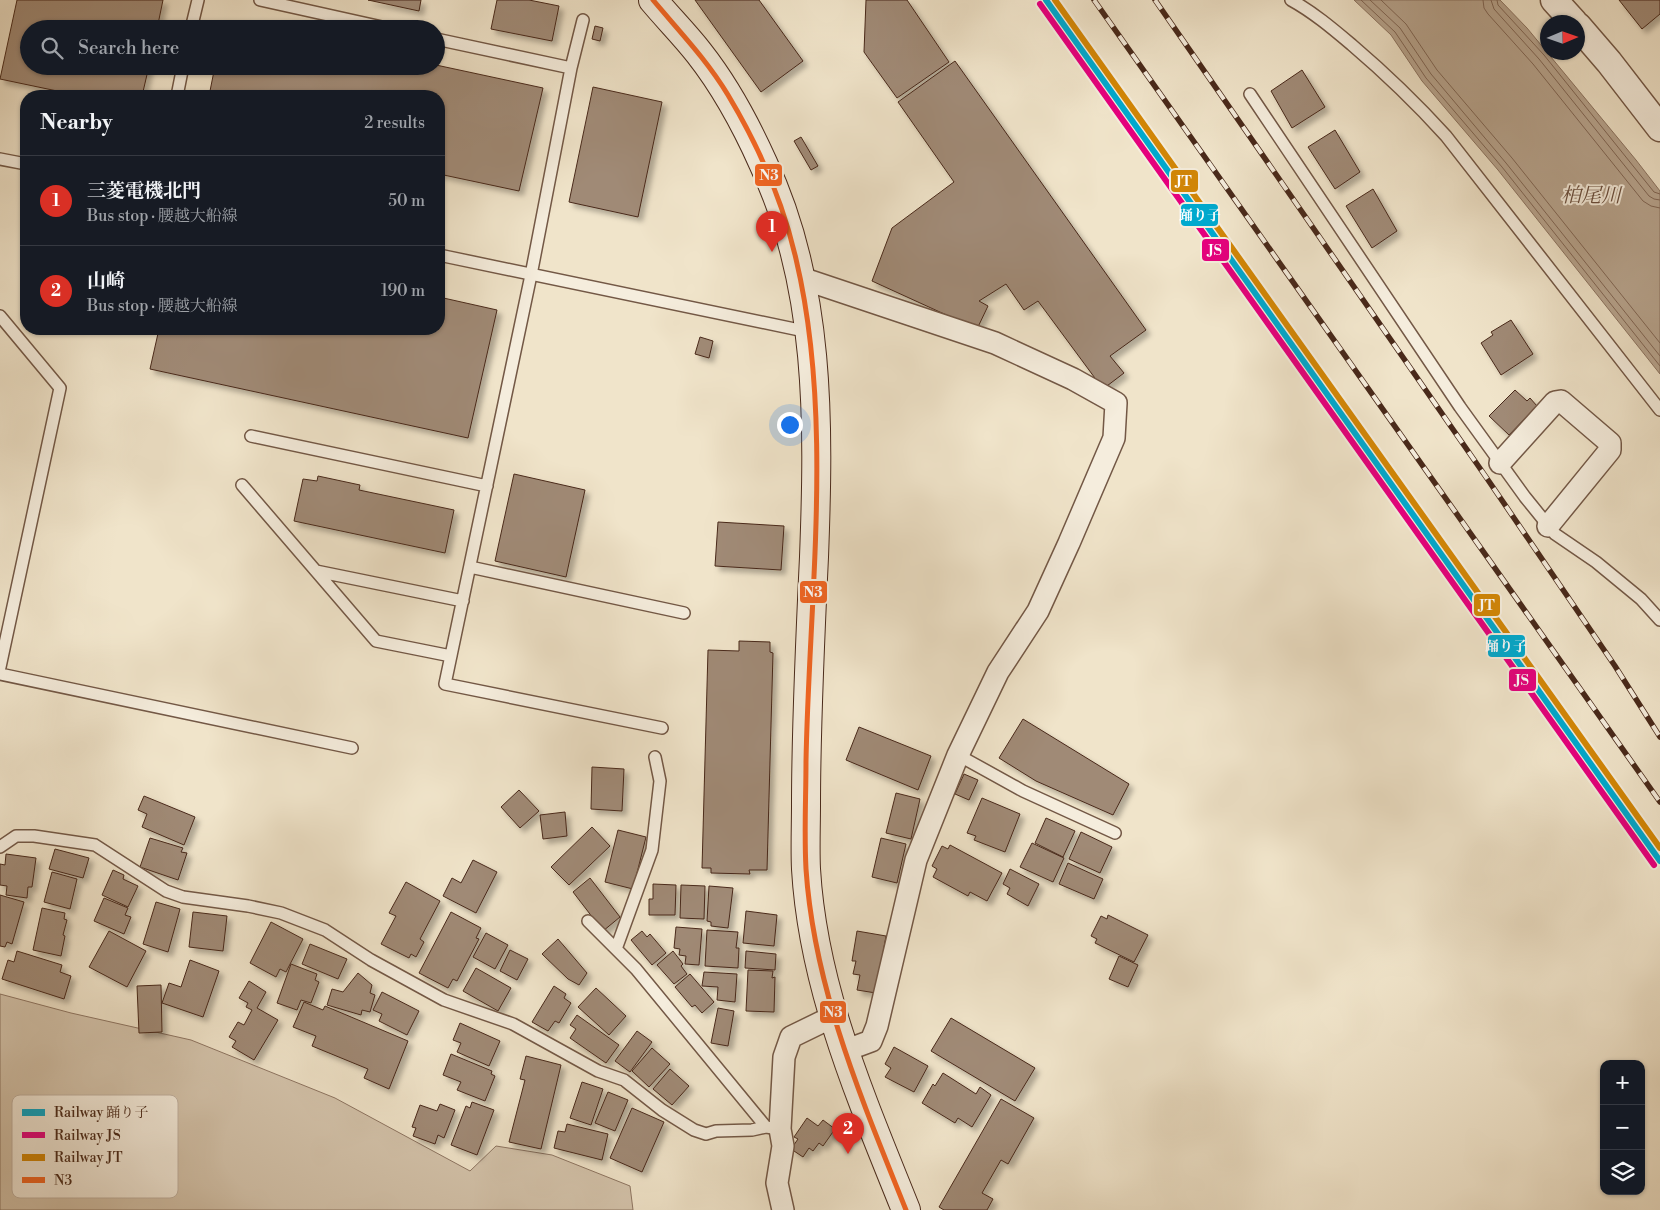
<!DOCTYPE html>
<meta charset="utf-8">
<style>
:root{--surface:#171b24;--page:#242831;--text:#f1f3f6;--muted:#9ea1a6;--line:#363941;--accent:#d93025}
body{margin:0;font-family:"Libre Bodoni","Noto Serif JP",serif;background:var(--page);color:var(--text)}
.controls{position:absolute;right:15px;bottom:15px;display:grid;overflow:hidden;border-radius:10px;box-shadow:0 1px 4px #0004}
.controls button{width:45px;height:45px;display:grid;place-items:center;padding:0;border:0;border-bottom:1px solid var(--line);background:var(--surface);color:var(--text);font:25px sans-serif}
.compass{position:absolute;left:1540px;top:15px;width:45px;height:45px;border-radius:50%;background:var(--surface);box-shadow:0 1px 4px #0004;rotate:88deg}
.you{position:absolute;left:789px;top:424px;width:18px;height:18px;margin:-12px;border:4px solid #fff;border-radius:50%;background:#1a73e8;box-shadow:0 0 0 8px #1a73e833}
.badge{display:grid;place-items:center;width:32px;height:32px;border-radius:50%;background:var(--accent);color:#fff;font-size:16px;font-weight:700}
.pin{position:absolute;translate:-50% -41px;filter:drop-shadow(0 1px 2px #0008)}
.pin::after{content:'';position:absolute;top:26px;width:18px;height:15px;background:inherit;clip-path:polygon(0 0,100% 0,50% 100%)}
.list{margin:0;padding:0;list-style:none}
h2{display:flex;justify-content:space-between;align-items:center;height:65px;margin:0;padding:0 20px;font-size:21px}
h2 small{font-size:16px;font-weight:400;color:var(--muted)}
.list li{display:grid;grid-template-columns:32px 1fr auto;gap:15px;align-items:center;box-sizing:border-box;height:90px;padding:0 20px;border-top:1px solid var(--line)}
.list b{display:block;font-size:19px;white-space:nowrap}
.list p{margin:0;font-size:16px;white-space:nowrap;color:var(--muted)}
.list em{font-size:16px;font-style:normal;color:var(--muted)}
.icon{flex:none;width:28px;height:28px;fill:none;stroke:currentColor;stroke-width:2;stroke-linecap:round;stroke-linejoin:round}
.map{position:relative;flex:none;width:1660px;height:1210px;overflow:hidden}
.search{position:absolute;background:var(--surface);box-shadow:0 1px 4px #0004;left:20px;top:20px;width:425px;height:55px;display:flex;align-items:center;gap:12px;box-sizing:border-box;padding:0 18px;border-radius:28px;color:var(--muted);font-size:19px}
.panel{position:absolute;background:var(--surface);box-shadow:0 1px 4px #0004;left:20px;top:90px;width:425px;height:245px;border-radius:20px}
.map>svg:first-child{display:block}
.green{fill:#d4c4ac;stroke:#8e7663}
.water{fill:#b7a48e;stroke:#8b7360}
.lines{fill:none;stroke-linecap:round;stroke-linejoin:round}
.shore{stroke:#806654;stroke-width:1}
.building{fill:#a08a76;stroke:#49291a;filter:url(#shadow)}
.service-casing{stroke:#735846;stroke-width:14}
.minor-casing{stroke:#735846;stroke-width:24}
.tertiary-casing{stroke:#735846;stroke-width:29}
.secondary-casing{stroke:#49291a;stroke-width:30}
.service{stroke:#f5eddd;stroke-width:11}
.minor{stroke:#f5eddd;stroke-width:21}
.tertiary{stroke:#f5eddd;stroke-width:26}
.secondary{stroke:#f5eddd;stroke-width:28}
.rail-casing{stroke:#49291a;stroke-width:5.5}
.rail{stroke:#f5eddd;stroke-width:4;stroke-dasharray:11;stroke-linecap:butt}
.bus-1-casing{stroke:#f5eddd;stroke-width:9}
.bus-1{stroke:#f26522;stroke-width:5}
.rail-1-casing{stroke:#f5eddd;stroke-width:10}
.rail-2-casing{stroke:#f5eddd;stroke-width:10}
.rail-3-casing{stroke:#f5eddd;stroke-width:10}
.rail-1{stroke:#00a9ce;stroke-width:6}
.rail-2{stroke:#e5007d;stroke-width:6}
.rail-3{stroke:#d28606;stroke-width:6}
.labels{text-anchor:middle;stroke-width:4;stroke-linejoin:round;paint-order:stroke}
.water-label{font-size:20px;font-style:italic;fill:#6a4e3d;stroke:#f5eddd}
.key{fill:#f5eddd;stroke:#c1b2a2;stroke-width:1}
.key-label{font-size:14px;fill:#49291a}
.line-badge{stroke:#f5eddd;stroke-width:2}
.badge-label{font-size:14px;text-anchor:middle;font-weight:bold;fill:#fff}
</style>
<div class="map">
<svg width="1660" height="1210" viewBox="0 0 1660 1210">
<defs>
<filter id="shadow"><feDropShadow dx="4.5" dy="4.5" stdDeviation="2.5" flood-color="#0004"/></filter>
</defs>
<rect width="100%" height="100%" fill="#f0e4ca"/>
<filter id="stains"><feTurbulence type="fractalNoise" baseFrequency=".004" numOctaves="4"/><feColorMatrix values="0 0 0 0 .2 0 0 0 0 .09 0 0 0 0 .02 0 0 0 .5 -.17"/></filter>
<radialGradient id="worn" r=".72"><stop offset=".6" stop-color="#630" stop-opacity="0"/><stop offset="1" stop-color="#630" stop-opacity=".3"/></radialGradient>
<!-- green -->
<path class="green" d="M0,994l71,19 120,27 144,58 135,73 26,-25 56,9 78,31 3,24h-633z"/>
<!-- water -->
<path class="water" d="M1354,0h146l27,28 109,132 24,31v183l-162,-204 -76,-89 -31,-46z"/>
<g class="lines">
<!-- shore -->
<path class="shore" d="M1361,0l34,32 31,46 76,89 158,199
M1370,0l30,28 31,46 75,89 154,193
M1381,0l25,24 31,46 75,88 148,185
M1483,0l1,8 4,6 45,50 110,137 8,5 9,2
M1491,0l3,9 45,50 110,137 5,3 6,1
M1497,0l1,5 46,50 110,137 6,2"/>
</g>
<!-- building -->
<path class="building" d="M17,0h146l-6,29h-128v37h120l-7,30h-61l-81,-17z
M368,0h53l-2,11z
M497,0h32l30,6 -7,35 -61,-12z
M695,0h64l44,61 -42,31z
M866,0h41l42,62 -52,36 -33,-46z
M1619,0h41v14l-18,15z
M226,21l38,8h-40z
M595,26l8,2 -3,13 -8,-2z
M955,61l191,269 -36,26 14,17 -21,16 -65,-88 -14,9 -18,-26 -27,17 9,5 -11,23 -105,-48 20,-53 62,-46 -56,-80z
M436,65l107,23 -24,103 -80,-17v-78h-230l6,-30z
M1302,70l23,37 -33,21 -21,-37z
M593,87l69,15 -24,115 -69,-15z
M1335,130l25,42 -25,17 -27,-42z
M801,137l17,29 -7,4 -17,-29z
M1373,189l24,42 -25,17 -26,-42z
M439,297l58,13 -29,128 -318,-69 9,-40h280z
M1511,320l22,34 -32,21 -20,-32 12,-8 -2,-3z
M700,337l13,4 -4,17 -14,-4z
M1515,390l12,11 3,-3 7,8 -28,29 -20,-19z
M514,474l71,16 -19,87 -71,-16z
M318,476l42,9 -1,5 95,20 -9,43 -151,-32 9,-42 14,2z
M718,522l66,4 -3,44 -66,-4z
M739,641l31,1v10l3,1 -6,217h-18l1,4 -39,-1v-5h-9l6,-218 31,1z
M1023,719l106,65 -16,31 -77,-34 -37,-23z
M859,727l72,29 -13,34 -72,-30z
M592,767l32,2 -2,42 -31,-2z
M964,774l14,6 -9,20 -14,-6z
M519,790l20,21 -19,17 -19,-21z
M896,793l24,6 -9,40 -25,-6z
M144,796l51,21 -11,28 -42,-18 5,-13 -9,-4z
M982,798l38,16 -15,38 -31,-12 2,-4 -9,-3z
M565,812l2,24 -24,3 -3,-24z
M1046,818l29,13 -12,26 -28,-14z
M592,827l18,19 -41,39 -18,-18z
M618,830l28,7 -13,52 -28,-7z
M1081,832l31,15 -12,26 -31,-14z
M150,838l33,10 -2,4 6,1 -9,27 -38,-13z
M881,838l25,6 -9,39 -25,-6z
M1032,843l32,15 -11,24 -33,-15z
M950,845l52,28 -15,28 -17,-9 -2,4 -35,-19 4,-8 -5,-3 10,-20 6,3z
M55,849l34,9 -6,20 -34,-9z
M6,854l30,4 -4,29h-4l-1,11 -21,-3 1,-9 -7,-1v-21l5,1z
M473,860l24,12 -21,41 -33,-17 9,-18 9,5z
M1068,863l35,16 -9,20 -35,-15z
M1010,869l29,15 -11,22 -21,-12 3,-6 -7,-4z
M113,870l11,5 -1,4 15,7 -10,21 -26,-12z
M52,872l25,7 -7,30 -26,-7z
M590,878l30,39 -17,14 -30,-39z
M406,882l34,19 -20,38 4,3 -8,15 -5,-3 -2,4 -28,-14 15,-28 -7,-3z
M653,884l23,1 -1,30h-26v-16h4z
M681,885l24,1 -1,33 -24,-1z
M709,886l24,2 -5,40 -17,-2v-4l-4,-1z
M0,895l24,7 -12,42 -5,-2 -2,5 -5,-1z
M104,898l24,10 -3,7 6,2 -7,17 -30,-13z
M156,902l24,7 -12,43 -25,-8z
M42,908l23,5 -1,6 3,1 -4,15 2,1 -4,20 -28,-6z
M746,911l31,4 -3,31 -31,-3z
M193,912l34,4 -4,35 -34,-4z
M451,912l30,16 -5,10 3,1 -22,42 -4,-2 -5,9 -29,-15z
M1108,915l40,20 -14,27 -39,-19 2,-4 -6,-3 10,-20 6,3z
M271,922l32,17 -17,33 -6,-3 -4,8 -26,-14z
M676,927l26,2 -3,36 -14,-1 1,-8 -7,-1 1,-6 -6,-1z
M707,930l31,2 -2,16h3l-1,20 -33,-2z
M109,931l37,20 -19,36 -38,-20z
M642,931l5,6 3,-3 16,19 -14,12 -21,-25z
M857,931l29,5 -10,57 -19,-3 3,-15 -7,-1 3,-13h-4z
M486,933l22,12 -13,24 -22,-12z
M558,939l29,34 -8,12 -11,-6 -26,-25z
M310,944l37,15 -9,20 -36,-15z
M510,950l18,9 -11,21 -17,-9z
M17,951l45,14 -2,7 11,4 -7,23 -62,-20 6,-19 6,2z
M673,951l10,13 -2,2 6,8 -13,10 -17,-19z
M746,951l30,3 -1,16 -30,-2z
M1119,956l19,9 -10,22 -19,-8z
M190,960l29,11 -16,46 -41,-14 7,-20 12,4z
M291,964l26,10 -2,6 4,2 -8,21 -10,-3 -4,10 -20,-7z
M476,968l35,20 -13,23 -35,-20z
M748,970l25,1 -1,7 3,-1 -1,35 -28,-1z
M704,972l33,2 -2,28 -18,-2 1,-13 -16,-1z
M358,973l14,12 -2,8 5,2 -5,17 -8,-2 -1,5 -34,-10 5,-16 11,3z
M690,974l24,28 -12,11 -7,-8 -3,2 -17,-20z
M249,981l17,11 -9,16 21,12 -24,40 -22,-13 4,-6 -7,-4 9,-15 6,3 8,-15 -6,-3 2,-4 -9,-5z
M161,985l1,47 -23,1 -2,-47z
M554,986l12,8 -2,4 7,5 -12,20 -4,-2 -7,10 -16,-9z
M596,988l30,28 -17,19 -31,-28z
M382,992l37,19 -12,24 -28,-14 3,-7 -9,-4z
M304,1002l19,8 2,-4 83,35 -19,48 -25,-11 4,-9 -56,-23 4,-10 -23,-9z
M718,1008l16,3 -6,35 -17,-3z
M577,1015l42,30 -13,18 -36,-25 6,-9 -6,-4z
M951,1018l84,50 -20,33 -84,-50z
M460,1023l40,18 -11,25 -32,-14 4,-9 -8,-3z
M637,1031l15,11 -22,30 -15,-11z
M894,1047l34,19 -14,26 -29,-15 6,-9 -6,-4z
M652,1048l18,16 -21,23 -17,-16z
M451,1054l41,17 -1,3 4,2 -10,25 -28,-11 4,-8 -18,-7z
M526,1056l35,9 -20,84 -32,-7 16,-62 -5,-1z
M670,1069l19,17 -17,19 -19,-16z
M943,1073l33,21 4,-7 11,8 -19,32 -14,-9 -3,5 -33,-20 11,-19 2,2z
M582,1082l21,7 -12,36 -21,-7z
M608,1092l20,8 -13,31 -20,-8z
M1001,1099l33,19 -26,46 -7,-4 -19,33 11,6 -6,11h-43l-5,-3z
M472,1102l22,8 -17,45 -26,-10 15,-39 4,2z
M440,1104l15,6 -11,28 -6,-3 -3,9 -22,-8 3,-8 -4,-1 8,-22 17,6z
M632,1108l32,14 -22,50 -32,-14z
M807,1118l11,8 5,-6 12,9 -12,17 -4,-3 -6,8 -4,-3 -6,9 -12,-8 7,-10 -4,-2z
M567,1124l41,10 -6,26 -48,-12 4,-17 7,1z"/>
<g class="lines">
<!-- service casing -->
<g class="service-casing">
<path id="service" d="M260,0l131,29
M1291,0c22,12 42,29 61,45 34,29 65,59 94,91l214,274
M583,20l-12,48 -40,207 -86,409 217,44
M191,29l7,-29
M436,39l135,29
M1250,94l210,313 65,90 30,37 41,28 45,37 19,21
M177,96l6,-30
M0,159l26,5
M439,255l370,77
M0,316l60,72 -60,279
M251,436l236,50
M242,485l134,156 75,15
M470,567l214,46
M316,571l147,30
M0,674l352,74
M958,755l65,36 92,42
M0,847l16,-11h18l61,9 71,46 17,6 65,9 33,7 44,17 46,30 73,40 69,24 85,47 26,9 38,30 32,20 12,4 10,-3 36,-1 14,-3 14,2
M588,921l48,48 130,158
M616,949l36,-99 8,-69 -5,-24"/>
</g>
<!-- minor casing -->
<g class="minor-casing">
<path id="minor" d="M801,278l194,65 78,36 43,24 -2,35 -45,105 -31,68 -40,61 -40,83 -42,105 -39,166 -6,15 -27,10
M1500,463l55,-61 6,-1 49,42v7l-62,76
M783,1210l-6,-27 6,-37 -3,-17 4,-72 7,-20 43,-21"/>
</g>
<!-- tertiary casing -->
<g class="tertiary-casing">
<path id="tertiary" d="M1554,0l20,22
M1578,26l31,36 51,66"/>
</g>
<!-- secondary casing -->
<g class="secondary-casing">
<path id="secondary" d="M653,0c15,18 32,35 46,53 26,33 47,72 64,110 58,123 56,261 51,394 -4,83 -8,166 -8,248 0,21 -1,43 0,64 7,120 56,231 100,341"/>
</g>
<!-- service -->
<use href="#service" class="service"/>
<!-- minor -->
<use href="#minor" class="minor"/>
<!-- tertiary -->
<use href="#tertiary" class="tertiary"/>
<!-- secondary -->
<use href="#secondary" class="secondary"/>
<!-- rail casing -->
<g class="rail-casing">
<path id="rail" d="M1094,0l566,802
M1155,0l331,477 129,189 45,71"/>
</g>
<!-- rail -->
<use href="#rail" class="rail"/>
<!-- bus-1 casing -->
<g class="bus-1-casing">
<path id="bus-1" d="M653,0c26,31 54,60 75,95 30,50 55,107 68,164 38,160 13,339 10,502 0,36 -2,72 0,108 8,120 56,231 100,341"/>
</g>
<!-- bus-1 -->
<use href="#bus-1" class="bus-1"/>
<!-- rail-1 casing -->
<g class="rail-1-casing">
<path id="rail-1" d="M1046,0l614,861"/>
</g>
<!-- rail-2 casing -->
<g class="rail-2-casing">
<path id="rail-2" d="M1040,4l614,861"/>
</g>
<!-- rail-3 casing -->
<g class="rail-3-casing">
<path id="rail-3" d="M1055,0l605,848"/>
</g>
<!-- rail-1 -->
<use href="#rail-1" class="rail-1"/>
<!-- rail-2 -->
<use href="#rail-2" class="rail-2"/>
<!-- rail-3 -->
<use href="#rail-3" class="rail-3"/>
</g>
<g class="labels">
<!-- water labels -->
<g class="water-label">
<text x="1591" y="202">柏尾川</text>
</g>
</g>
<!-- legend -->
<rect x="12" y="1095" width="166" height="103" rx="8" class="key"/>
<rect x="22" y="1109" width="23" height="7" fill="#00a9ce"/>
<rect x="22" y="1132" width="23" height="6" fill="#e5007d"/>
<rect x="22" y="1154" width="23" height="7" fill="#d28606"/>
<rect x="22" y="1177" width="23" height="6" fill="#f26522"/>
<g class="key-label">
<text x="54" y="1117">Railway 踊り子</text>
<text x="54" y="1140">Railway JS</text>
<text x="54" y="1162">Railway JT</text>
<text x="54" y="1185">N3</text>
</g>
<g class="line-badge">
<rect x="754" y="163" width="29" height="24" rx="5" fill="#f26522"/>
<rect x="1170" y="169" width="29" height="24" rx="5" fill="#d28606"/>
<rect x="1180" y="203" width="39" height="24" rx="5" fill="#00a9ce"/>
<rect x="1201" y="238" width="29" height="24" rx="5" fill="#e5007d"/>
<rect x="799" y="580" width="29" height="24" rx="5" fill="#f26522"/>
<rect x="1473" y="593" width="28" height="24" rx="5" fill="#d28606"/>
<rect x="1487" y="634" width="39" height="24" rx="5" fill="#00a9ce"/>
<rect x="1508" y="668" width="29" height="24" rx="5" fill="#e5007d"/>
<rect x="819" y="1000" width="28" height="24" rx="5" fill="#f26522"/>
</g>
<g class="badge-label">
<text x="769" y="180">N3</text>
<text x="1184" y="186">JT</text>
<text x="1200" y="220">踊り子</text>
<text x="1215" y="255">JS</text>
<text x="813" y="597">N3</text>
<text x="1487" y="610">JT</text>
<text x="1506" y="651">踊り子</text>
<text x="1522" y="685">JS</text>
<text x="833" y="1017">N3</text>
</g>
<rect width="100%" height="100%" filter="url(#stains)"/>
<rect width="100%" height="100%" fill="url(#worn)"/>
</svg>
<div class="controls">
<button>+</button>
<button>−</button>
<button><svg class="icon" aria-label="layers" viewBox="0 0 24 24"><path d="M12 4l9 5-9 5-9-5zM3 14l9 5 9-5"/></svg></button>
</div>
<svg class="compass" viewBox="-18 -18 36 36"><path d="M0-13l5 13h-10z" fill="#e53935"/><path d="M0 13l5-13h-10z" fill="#9ea1a6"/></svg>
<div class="you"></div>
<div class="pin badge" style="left:772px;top:252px">1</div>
<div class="pin badge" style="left:848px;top:1154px">2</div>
<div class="search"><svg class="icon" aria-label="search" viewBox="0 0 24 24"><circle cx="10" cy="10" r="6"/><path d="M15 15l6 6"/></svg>Search here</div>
<section class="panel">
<h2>Nearby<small>2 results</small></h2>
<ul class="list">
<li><span class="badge">1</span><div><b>三菱電機北門</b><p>Bus stop · 腰越大船線</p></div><em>50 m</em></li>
<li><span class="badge">2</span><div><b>山崎</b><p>Bus stop · 腰越大船線</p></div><em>190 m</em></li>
</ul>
</section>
</div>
